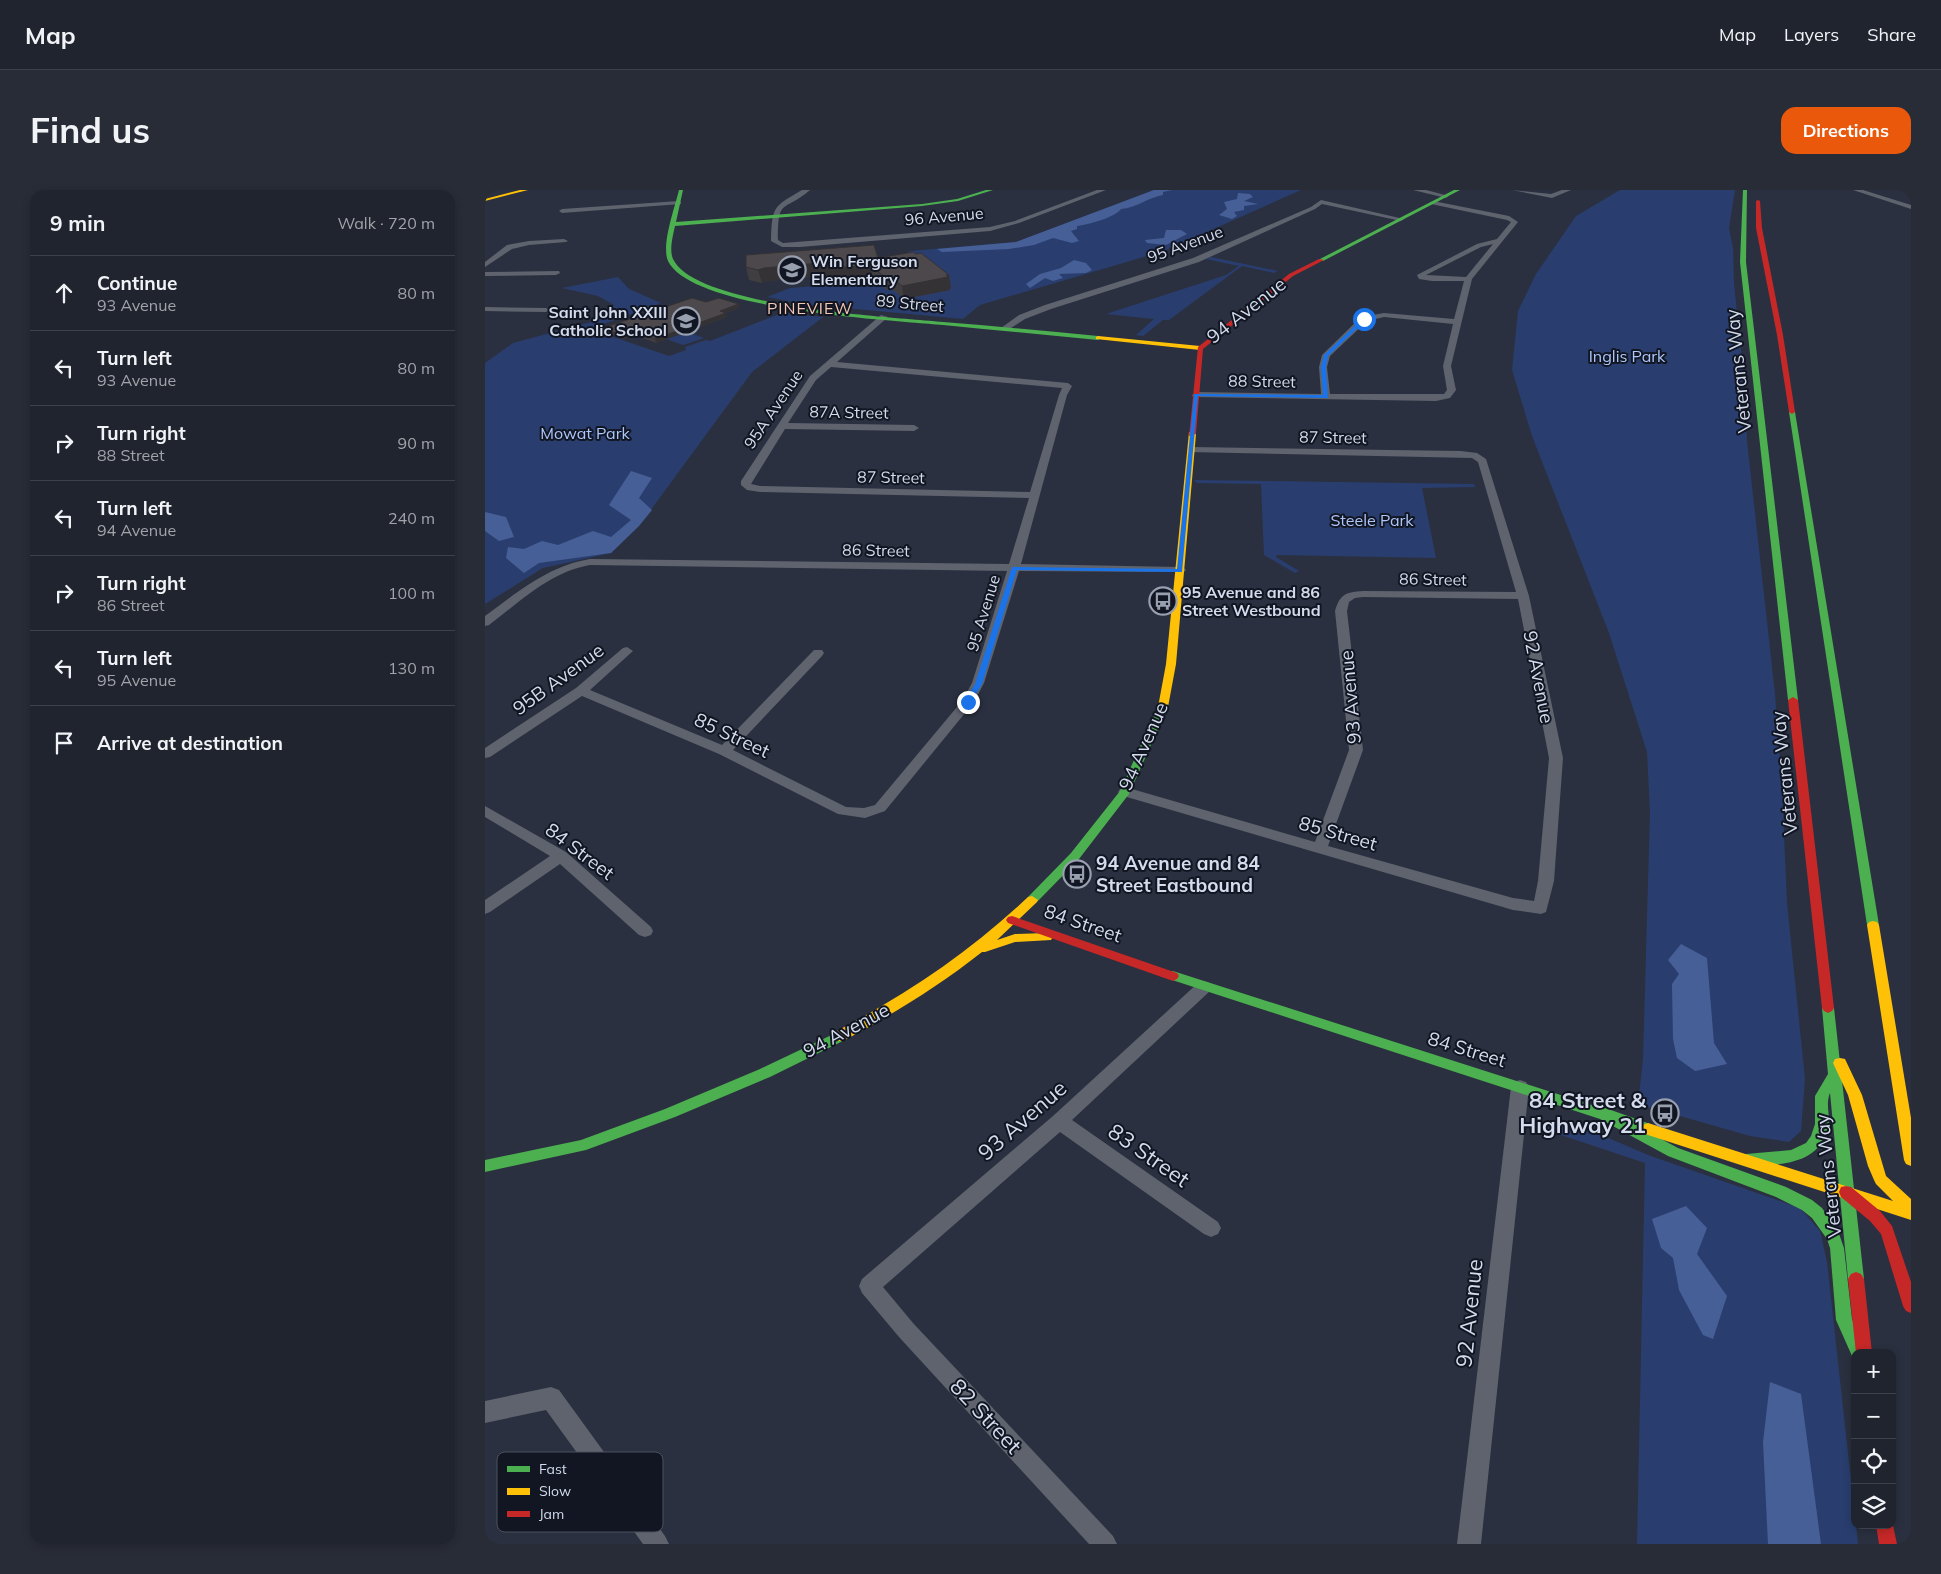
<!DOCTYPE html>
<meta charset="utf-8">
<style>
:root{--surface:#20242f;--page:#282c37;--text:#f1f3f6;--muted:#a2a4aa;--line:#3d414b;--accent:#ea580c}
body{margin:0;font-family:Mulish,sans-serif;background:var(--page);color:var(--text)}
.controls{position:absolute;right:15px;bottom:15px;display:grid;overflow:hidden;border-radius:10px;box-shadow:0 2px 8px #0003}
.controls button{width:45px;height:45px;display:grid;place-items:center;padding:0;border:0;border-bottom:1px solid var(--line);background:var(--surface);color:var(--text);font:25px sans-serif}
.stop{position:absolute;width:15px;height:15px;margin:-11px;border:4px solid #1a73e8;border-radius:50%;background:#fff}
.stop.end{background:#1a73e8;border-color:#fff;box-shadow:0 1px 5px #0008}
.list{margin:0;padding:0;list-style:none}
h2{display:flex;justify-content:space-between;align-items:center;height:65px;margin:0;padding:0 20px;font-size:21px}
h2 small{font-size:16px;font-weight:400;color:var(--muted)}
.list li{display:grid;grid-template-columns:32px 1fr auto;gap:15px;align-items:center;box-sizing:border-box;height:75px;padding:0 20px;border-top:1px solid var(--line)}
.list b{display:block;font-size:19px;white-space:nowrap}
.list p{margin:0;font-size:16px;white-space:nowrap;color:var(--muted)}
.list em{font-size:16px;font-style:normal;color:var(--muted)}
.icon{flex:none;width:28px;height:28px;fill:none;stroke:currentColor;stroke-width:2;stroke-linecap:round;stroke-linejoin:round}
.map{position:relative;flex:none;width:1426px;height:1354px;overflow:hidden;border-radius:15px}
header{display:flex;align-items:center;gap:30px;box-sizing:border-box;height:70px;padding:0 25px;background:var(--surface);border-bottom:1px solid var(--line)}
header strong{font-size:24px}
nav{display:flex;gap:28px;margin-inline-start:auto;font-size:18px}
.intro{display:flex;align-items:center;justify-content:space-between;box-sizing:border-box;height:120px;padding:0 30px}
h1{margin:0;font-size:35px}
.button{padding:12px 22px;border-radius:15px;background:var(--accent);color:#fff;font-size:18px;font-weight:700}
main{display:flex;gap:30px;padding:0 30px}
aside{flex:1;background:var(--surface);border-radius:15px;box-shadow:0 2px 8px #0003}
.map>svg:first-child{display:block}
.green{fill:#293e6f}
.forest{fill:#475f97}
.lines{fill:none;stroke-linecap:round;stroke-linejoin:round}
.street{fill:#5e636e;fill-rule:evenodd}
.fast{fill:#4caf50;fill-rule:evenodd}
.slow{fill:#ffc107;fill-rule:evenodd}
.jam{fill:#c62828;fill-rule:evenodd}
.wall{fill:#413e41}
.shaded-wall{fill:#353235}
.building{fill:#4c484c;stroke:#353235}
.route{fill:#1a73e8}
.labels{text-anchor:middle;stroke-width:4;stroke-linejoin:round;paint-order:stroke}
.far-street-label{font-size:16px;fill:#d3dbec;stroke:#111622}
.far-poi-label{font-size:16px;font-weight:bold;fill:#d3dbec;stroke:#111622;text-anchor:start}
.far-neighbourhood-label{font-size:16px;letter-spacing:1px;fill:#f5c6b2;stroke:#111622}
.far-park-label{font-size:16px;fill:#adc6fc;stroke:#111622}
.street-label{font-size:19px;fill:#d3dbec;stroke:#111622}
.poi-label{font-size:19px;font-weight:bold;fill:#d3dbec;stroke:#111622;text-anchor:start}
.near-poi-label{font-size:22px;font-weight:bold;fill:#d3dbec;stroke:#111622;text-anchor:end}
.near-street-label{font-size:22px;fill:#d3dbec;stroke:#111622}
.key{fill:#111622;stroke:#4b515f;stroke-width:1}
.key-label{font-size:14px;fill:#d3dbec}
</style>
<header>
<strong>Map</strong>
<nav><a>Map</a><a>Layers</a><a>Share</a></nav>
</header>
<div class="intro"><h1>Find us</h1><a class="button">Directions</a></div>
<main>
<aside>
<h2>9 min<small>Walk · 720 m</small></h2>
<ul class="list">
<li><svg class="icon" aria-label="ahead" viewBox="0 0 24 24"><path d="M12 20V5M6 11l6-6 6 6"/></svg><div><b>Continue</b><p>93 Avenue</p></div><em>80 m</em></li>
<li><svg class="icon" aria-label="left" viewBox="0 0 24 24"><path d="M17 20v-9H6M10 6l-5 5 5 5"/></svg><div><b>Turn left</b><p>93 Avenue</p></div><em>80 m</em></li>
<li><svg class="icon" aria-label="right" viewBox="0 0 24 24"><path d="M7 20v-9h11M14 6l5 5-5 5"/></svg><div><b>Turn right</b><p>88 Street</p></div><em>90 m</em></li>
<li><svg class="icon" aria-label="left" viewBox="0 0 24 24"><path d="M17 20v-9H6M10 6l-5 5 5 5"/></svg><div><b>Turn left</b><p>94 Avenue</p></div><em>240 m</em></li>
<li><svg class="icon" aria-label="right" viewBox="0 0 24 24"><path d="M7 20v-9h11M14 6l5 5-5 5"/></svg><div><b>Turn right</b><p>86 Street</p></div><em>100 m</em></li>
<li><svg class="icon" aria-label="left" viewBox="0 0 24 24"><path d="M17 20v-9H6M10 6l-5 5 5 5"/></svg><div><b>Turn left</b><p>95 Avenue</p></div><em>130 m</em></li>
<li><svg class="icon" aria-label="arrive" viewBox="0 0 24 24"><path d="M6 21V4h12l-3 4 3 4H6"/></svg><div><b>Arrive at destination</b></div></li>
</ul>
</aside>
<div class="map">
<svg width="1426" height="1354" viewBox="0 0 1426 1354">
<rect width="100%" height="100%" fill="#2a303f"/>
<!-- green -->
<path class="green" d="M669,0h147l-137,61 -184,54 -17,14 -161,-15 -35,-7 23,-9 66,-5 54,-32 106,-9z
M1135,0h115l-6,38 4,20 1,36 9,86 4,71 28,253 7,94 5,115 18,176 -4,52 -12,11 -39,-6 -112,-32 5,-45 7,-247 -3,-60 -38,-119 -77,-197 -20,-66 6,-59 18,-37 40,-58z
M726,67l67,14 -4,2 -32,-7 -73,54h-6l-20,16 -7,-1 18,-16 -48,-5 120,-39 13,-9 -33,-7z
M133,87l11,12 32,14 -71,26 79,27 17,-6 -1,-3 21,-7 4,1 72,-28 41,4 -71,55 -113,154 -28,27 -68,15 -58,36v-241l28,-20 82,-22 19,-16 -16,-9 -36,-8z
M202,142l17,6 -21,7 -17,-6z
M709,290l280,4 1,3 -53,1 14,70 -159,-3 -1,2 23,14 -4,2 -31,-18 -3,-71 -64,-1z
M1084,931l79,34 152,53 20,23 7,31 31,282h-221l8,-381 -99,-33 9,-8z"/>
<!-- forest -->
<path class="forest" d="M669,0h18l-9,2v3c-14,2 -27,13 -42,14 -5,8 -34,16 -44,17v3l-6,2 8,10 -7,2 -19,-5 -19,7 -25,4 -67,3 -5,-3 79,-7z
M753,3l12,1 3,3 -9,4 14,3 -14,2v4l-10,2 3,4 -5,3 -13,-4 8,-6 -3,-7 13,-3z
M681,40h15l6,4 -21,11 -19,-2 -2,-3 19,-2z
M589,70l12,3 6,7 -6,3 -27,1 4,4 -10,3 -8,-3 -15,10 -4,-4 14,-10 21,-6z
M146,281l21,7 -13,20 13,12 -13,16 -28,27 -72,10 -15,10 -18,-15 2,-11 16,2 18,-8 16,4 35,-14 18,6 20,-17 -22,-15z
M0,322l21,5 8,20 -15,4 -14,-10z
M1196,754l26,14 7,85 13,21 -32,7 -18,-13 -4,-19 -1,-55 7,-10 -11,-14z
M1201,1016l21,22 -10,26 30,42 -14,43 -10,-4 -24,-45 -6,-32 -12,-10 -9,-29z
M1285,1192l31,12 20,150h-53l-5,-102z"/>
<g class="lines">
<!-- street -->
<path class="street" d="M317,0h8c-27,23 -32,7 -32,50l5,3 207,-16 25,-6 82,-31h9l-87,33 -29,8 -190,16h-18l-11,-6c1,-35 2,-34 31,-51z
M928,0h13l23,6 -3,2z
M1027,0l39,4 11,-4h9l-19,8z
M1368,0h10l48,15v4z
M836,10l83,19 -3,2 -79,-17 -7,5 -116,53 -148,47 -26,10 -17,11 -7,-2 18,-13 26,-10 148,-47 118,-51z
M194,11l2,1v2l-119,9 -3,-2 3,-2z
M948,11l76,15 9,6 -46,57 -21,87 5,24 -6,8 -14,3 -243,-4 -1,-2 4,-3 125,2 -2,-27 3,-12 39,-38 23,-4 70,6 10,-38h-32l-13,-2 -2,-4 60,-31 20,-5 14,-17 -4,-2 -76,-16 -1,-1zM1008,54l-27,33 -40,-2 55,-28zM899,127l69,7 -10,42 4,24 -3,4h-114l-3,-27 3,-11 37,-35z
M79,49l4,2 -2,1 -37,3 -17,4 -27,18v-5l22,-17 22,-4z
M74,81l1,2 -4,2 -71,1v-4z
M0,117l61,1 4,2 -4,2 -61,-1z
M396,125l7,2 -51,45 231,21 4,3 -5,9 -46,169 159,3 4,1 2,2 -2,2 -165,-1 -35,112 -10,19 -89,109 -20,7 -27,-4 -119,-60 -137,-58 -92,61 -5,1v-10l91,-60 47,-40 4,-1 6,4 -43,39 132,55 92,-95h8l2,3 -2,3 -89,94 113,57 18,1 11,-3 87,-104 10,-18 35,-112 -417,-6c-40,7 -69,36 -101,60l-4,1v-10c33,-24 63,-50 105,-57l419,5 20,-66 -269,-6 -13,-2 -6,-5v-4l69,-105zM346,177l231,21 -3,7 -29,97 -270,-6 -9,-2 34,-55 129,2 5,-3 -5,-3 -126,-2 28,-43z
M706,257l270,4 16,2 9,6 43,137 34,162 -9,123 -8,31 -5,2 -28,-4 -393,-115 -2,-3 2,-3 5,-2 190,55 34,-92 -14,-139c5,-17 11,-19 28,-20l153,1 -38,-130 -6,-4 -284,-6v-4zM878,407l155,2 31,159 -11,123 -4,20 -21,-3 -185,-52 35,-96 -16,-139 2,-9 6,-4z
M0,616l81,46 85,75 2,4 -2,4 -6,2 -6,-2 -79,-71 -70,48 -5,2v-14l65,-44 -65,-39z
M719,791l6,2 2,4 -2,4 -138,129 146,102 3,6 -3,6 -7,3 -7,-3 -144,-102 -177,155 30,36 200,213 4,8h-28l-190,-207 -37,-44 -3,-7 3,-7 191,-163 145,-133z
M1035,890l6,2 3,5 -48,457h-24l54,-457 3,-5z
M66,1197l8,3 106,146 4,8h-26l-97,-134 -61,13v-22z"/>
<!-- fast -->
<path class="fast" d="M194,0h4l-7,32 246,-18 35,-5 29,-9h7l-35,11 -36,5 -247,20c-2,9 -6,24 -2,33 23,48 218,58 270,63 51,4 103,9 155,14l3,2 -3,2c-52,-5 -103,-10 -155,-15 -53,-5 -251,-15 -275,-64 -7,-16 7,-54 11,-71z
M969,0h6l-137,71 -5,-1z
M1258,0h4l-1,72 52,438 -5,3 -5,-3 -48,-438z
M1307,220l3,2 84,513 -2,3h-8l-2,-3 -78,-513z
M678,514l5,3 -39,87 -50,65 -43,44h-8l-2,-3 2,-3 43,-44 49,-62 38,-84z
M688,781l422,135 2,-1 56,20 2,4 -3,5 26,14 108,39 26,13 10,8 16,23 6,17 8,71 14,31 -1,3h-10v3h-3l-16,-36 -6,-72 -3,-9 -15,-21 -10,-8 -26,-13 -108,-41 -68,-37 -431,-140 -2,-3 2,-3z
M1343,813l4,2 2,3 30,271 -3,5 -5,2 -5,-2 -3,-5 -18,-186c-5,12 1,23 -2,35 -9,38 -51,37 -82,38l-5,-2 -2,-4 2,-4 5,-2 45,-4 15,-7 5,-7 4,-12v-28l13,-22 -6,-66 2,-3z
M355,841l5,1 1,4 -1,4 -75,37 -95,40 -89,33 -101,22v-12l96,-20 84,-31 95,-40z"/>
<!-- slow -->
<path class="slow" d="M35,0h8l-43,11v-2z
M613,146l102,10 3,2 -3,2 -104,-11v-2z
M704,242l7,2 -20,230 -8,43 -5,3 -5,-3 8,-43z
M547,706l6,4 -2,3 -39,37 18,-6 32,-1 4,1 2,3 -2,3 -36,2 -30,10h-3c-43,34 -89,62 -137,88l-5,1 -5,-1 -1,-4 1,-4c71,-37 135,-80 193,-135z
M1388,731l4,1 2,3 32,193v48l-5,-2 -2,-4 -37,-235 2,-3z
M1355,868l5,1 17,36 24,81 25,23v21l-263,-85 -5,-2 -2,-4 2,-4 5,-2 245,78 -17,-17 -2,-4 -6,-14 -20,-71 -15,-32 2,-4z"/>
<!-- jam -->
<path class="jam" d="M1273,10l2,1 2,27 21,107 12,77 -3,2 -3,-2 -12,-77 -21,-107v-27z
M834,69l5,1 -31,16 -90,73 -7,85 -7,2 9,-89 91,-73z
M1308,507l5,3 36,308 -2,3 -4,2 -4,-2 -2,-3 -34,-308z
M527,726l165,57 2,3 -2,3 -4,2 -165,-58 -2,-3 2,-3z
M1361,996l5,1 29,24 12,15 19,56v31l-5,-2 -3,-5 -22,-72 -11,-13 -29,-24 -2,-5 2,-5z
M1371,1082l5,2 3,5 8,74h-16l-8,-74 3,-5z
M1407,1331l5,23h-18l-3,-19h16z"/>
</g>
<!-- wall -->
<path class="wall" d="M393,68l71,17 2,13h-1v2l-46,9 -11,-9h-6l-14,-12 -36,3v-4h-4v-2l-65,6 -6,2 -13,-3 -3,-13z
M221,112l34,6 -15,5 2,4 -71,26 -21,-8 -11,4 -20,-7 -1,-4z"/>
<!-- shaded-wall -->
<path class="shaded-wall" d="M345,72l40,3 3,13 -36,3v-4h-4v-2l-65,6 -6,2 -4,-13 6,-2z
M464,85l2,13h-1v2l-46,9 -2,-13z
M254,114l1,4 -19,6 -1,-3z
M241,123l1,4 -71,26 -1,-4z
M149,142l1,3 -11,4 -1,-3z"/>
<!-- building -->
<path class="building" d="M389,55l4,13 35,-6 3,2 5,-1 28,22h-3l2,2 -46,9 -11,-9h-6l-15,-12 -35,3 -1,-4h-3l-1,-2 -66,6 -6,2 -12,-3v-12z
M207,108l14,4 13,-4 20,6 -19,7 6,2 -71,26 -21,-7 -11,4 -20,-8z"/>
<!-- route -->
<path class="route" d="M878,128l4,1 -39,37 -2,11 2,31 -130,-2 -16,176 -165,-2 -35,114 -12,20h-5l-1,-2 11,-18 37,-117 165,2 17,-175 129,1 -2,-28 3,-12z"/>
<!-- icons -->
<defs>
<g id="school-ring" transform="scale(1.4375)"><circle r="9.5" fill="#111622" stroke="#989faf" stroke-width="1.5"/><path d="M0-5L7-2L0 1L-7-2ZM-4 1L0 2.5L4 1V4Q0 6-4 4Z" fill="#989faf"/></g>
<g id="bus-ring" transform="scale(1.4375)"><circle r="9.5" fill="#111622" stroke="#989faf" stroke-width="1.5"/><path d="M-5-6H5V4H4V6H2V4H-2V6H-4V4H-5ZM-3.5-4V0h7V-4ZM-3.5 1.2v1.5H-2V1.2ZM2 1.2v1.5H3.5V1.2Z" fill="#989faf"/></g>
</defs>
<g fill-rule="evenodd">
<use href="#school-ring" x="307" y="80"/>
<use href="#school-ring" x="201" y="131"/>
<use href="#bus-ring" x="678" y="411"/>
<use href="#bus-ring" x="592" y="684"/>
<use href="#bus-ring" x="1180" y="923"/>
</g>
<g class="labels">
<!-- far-street labels -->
<g class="far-street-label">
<text transform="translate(459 26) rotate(-5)" y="6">96 Avenue</text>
<text transform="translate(700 54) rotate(-20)" y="6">95 Avenue</text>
<text transform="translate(425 113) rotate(5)" y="6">89 Street</text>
<text transform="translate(777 191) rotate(1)" y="6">88 Street</text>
<text transform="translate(288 219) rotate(-56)" y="6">95A Avenue</text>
<text transform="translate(364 222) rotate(1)" y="6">87A Street</text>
<text transform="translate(848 247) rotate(1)" y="6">87 Street</text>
<text transform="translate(406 287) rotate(1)" y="6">87 Street</text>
<text transform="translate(391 360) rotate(1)" y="6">86 Street</text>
<text transform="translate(948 389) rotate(1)" y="6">86 Street</text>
<text transform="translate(498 423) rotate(-73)" y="6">95 Avenue</text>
</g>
<!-- far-poi labels -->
<g class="far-poi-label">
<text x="326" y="77">Win Ferguson<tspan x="326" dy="18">Elementary</tspan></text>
<text x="182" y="128" text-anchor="end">Saint John XXIII<tspan x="182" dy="18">Catholic School</tspan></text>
<text x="697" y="408">95 Avenue and 86<tspan x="697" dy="18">Street Westbound</tspan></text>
</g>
<!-- far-neighbourhood labels -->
<g class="far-neighbourhood-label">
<text x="325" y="124">PINEVIEW</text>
</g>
<!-- far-park labels -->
<g class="far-park-label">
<text x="1142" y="172">Inglis Park</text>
<text x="100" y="249">Mowat Park</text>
<text x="887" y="336">Steele Park</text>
</g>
<!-- street labels -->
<g class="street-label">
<text transform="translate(761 120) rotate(-38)" y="7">94 Avenue</text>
<text transform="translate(1253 181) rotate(-96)" y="7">Veterans Way</text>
<text transform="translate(1054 487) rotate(79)" y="7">92 Avenue</text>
<text transform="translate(73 489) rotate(-36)" y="7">95B Avenue</text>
<text transform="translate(865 507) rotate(-95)" y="7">93 Avenue</text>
<text transform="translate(247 545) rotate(25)" y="7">85 Street</text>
<text transform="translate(658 556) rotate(-66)" y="7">94 Avenue</text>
<text transform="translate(1299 583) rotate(-96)" y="7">Veterans Way</text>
<text transform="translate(853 643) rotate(16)" y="7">85 Street</text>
<text transform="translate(95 661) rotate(37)" y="7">84 Street</text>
<text transform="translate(598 733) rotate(19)" y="7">84 Street</text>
<text transform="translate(361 840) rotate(-28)" y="7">94 Avenue</text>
<text transform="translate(982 859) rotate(17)" y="7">84 Street</text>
<text transform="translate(1343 986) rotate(-96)" y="7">Veterans Way</text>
</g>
<!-- poi labels -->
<g class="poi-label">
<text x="611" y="680">94 Avenue and 84<tspan x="611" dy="22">Street Eastbound</tspan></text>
</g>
<!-- near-poi labels -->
<g class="near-poi-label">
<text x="1161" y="918">84 Street &amp;<tspan x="1161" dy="25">Highway 21</tspan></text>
</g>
<!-- near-street labels -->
<g class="near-street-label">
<text transform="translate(537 930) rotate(-41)" y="8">93 Avenue</text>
<text transform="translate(664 965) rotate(35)" y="8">83 Street</text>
<text transform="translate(984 1123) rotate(-84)" y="8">92 Avenue</text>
<text transform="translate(501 1226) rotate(47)" y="8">82 Street</text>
</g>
</g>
<!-- legend -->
<rect x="12" y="1262" width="166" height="80" rx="8" class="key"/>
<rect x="22" y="1276" width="23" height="6" fill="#4caf50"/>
<rect x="22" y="1298" width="23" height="7" fill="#ffc107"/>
<rect x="22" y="1321" width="23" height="6" fill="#c62828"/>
<g class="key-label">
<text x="54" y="1284">Fast</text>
<text x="54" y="1306">Slow</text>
<text x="54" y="1329">Jam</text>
</g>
</svg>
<div class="controls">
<button>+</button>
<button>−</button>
<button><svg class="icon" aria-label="locate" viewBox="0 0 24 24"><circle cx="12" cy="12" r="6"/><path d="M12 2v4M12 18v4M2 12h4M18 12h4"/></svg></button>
<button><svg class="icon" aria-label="layers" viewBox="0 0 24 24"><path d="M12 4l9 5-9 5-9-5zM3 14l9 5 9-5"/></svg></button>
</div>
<div class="stop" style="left:879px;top:129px"></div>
<div class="stop end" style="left:483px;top:512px"></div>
</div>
</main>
